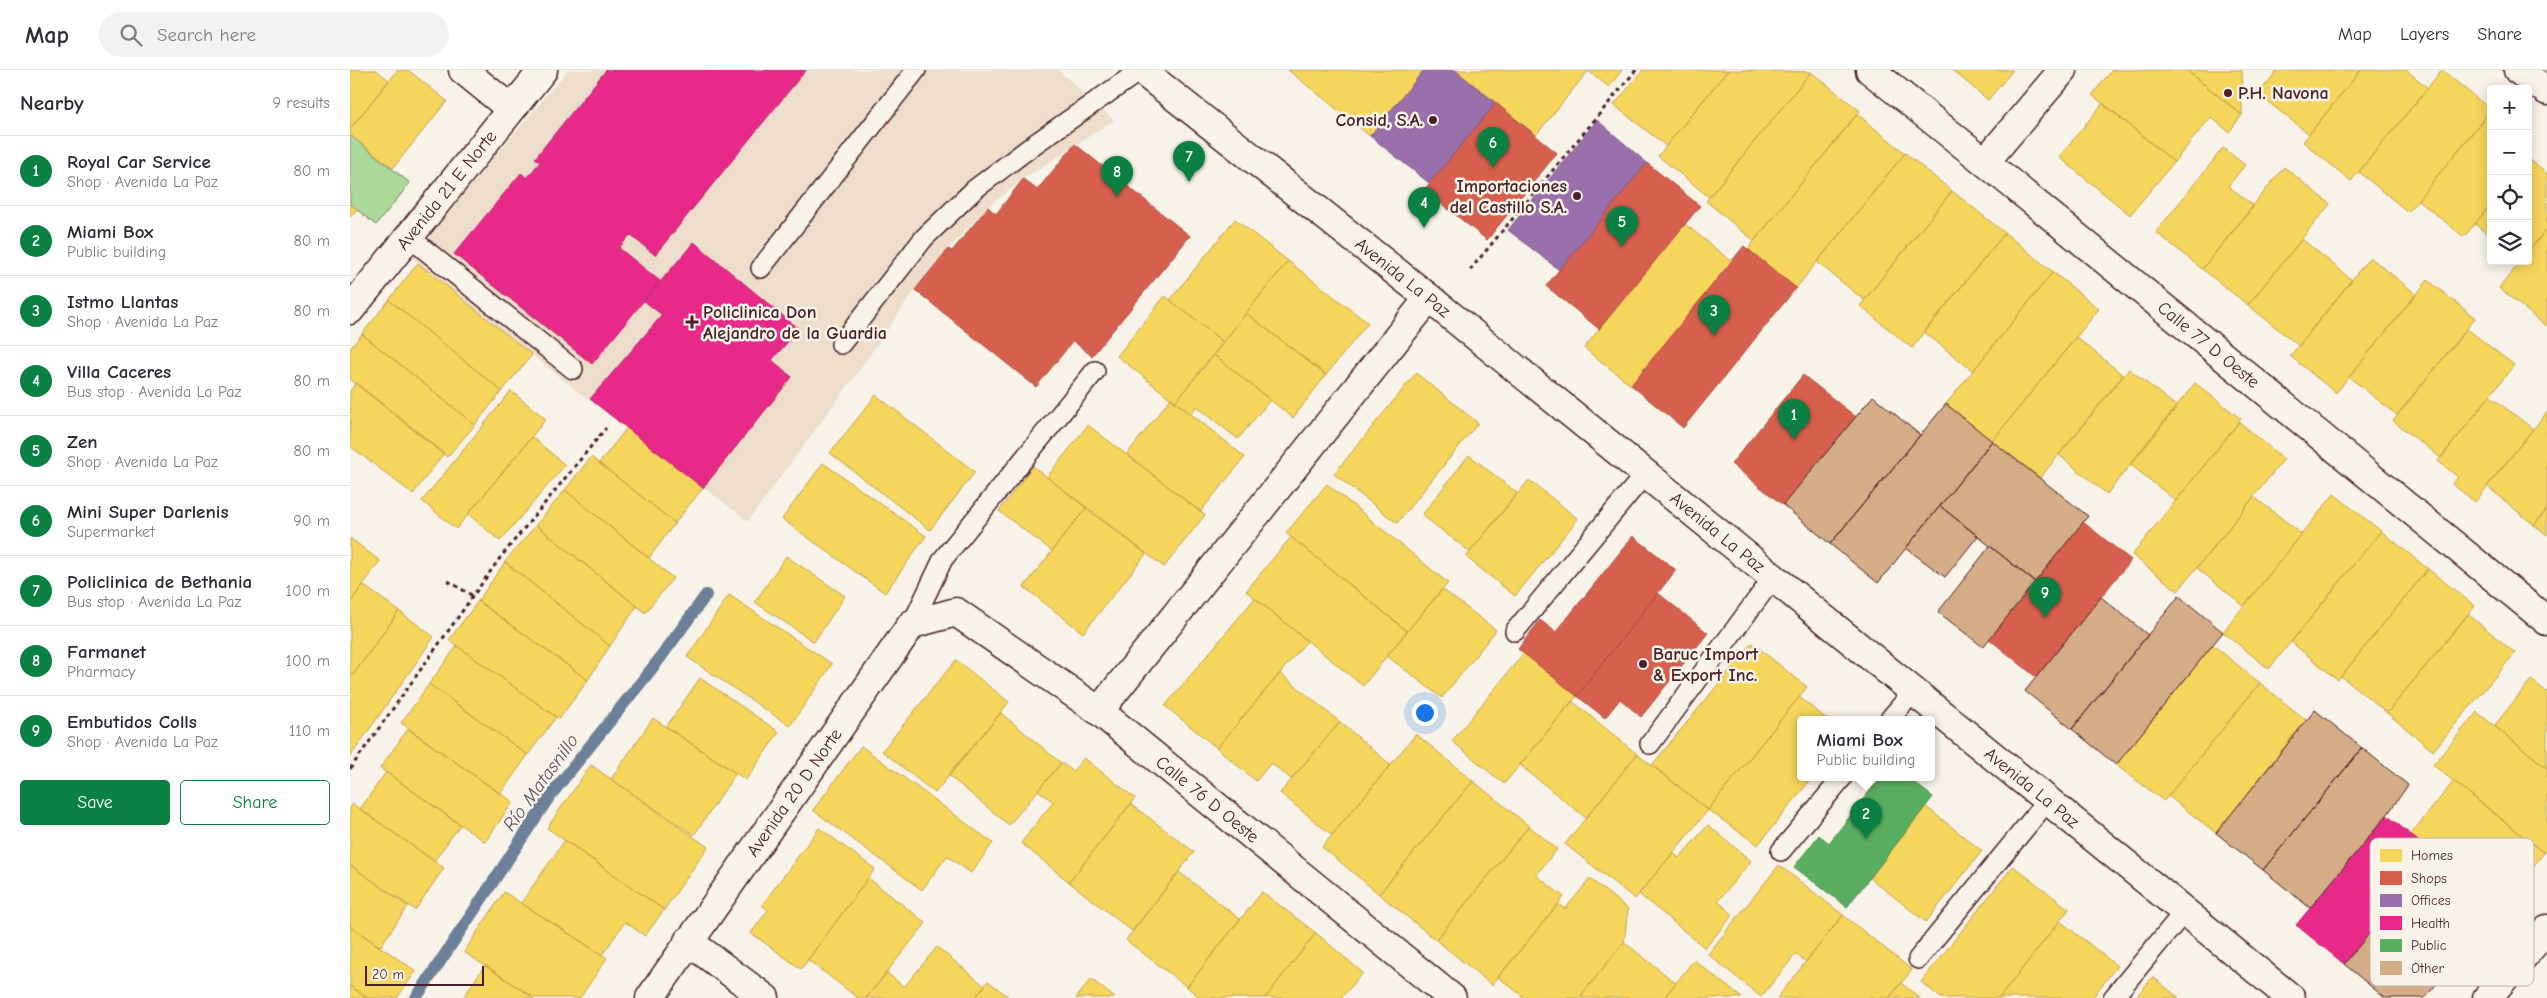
<!DOCTYPE html>
<meta charset="utf-8">
<style>
:root{--surface:#fff;--page:#f2f2f3;--text:#2b2b33;--muted:#7c7c81;--line:#e1e1e2;--accent:#0b8043}
body{margin:0;font-family:"Comic Neue",sans-serif;background:var(--page);color:var(--text)}
.controls{position:absolute;right:15px;top:15px;display:grid;overflow:hidden;border-radius:5px;box-shadow:0 2px 12px #0003}
.controls button{width:45px;height:45px;display:grid;place-items:center;padding:0;border:0;border-bottom:1px solid var(--line);background:var(--surface);color:var(--text);font:25px sans-serif}
.scale{position:absolute;left:15px;bottom:12px;width:119px;box-sizing:border-box;padding-left:5px;border:2px solid #4a1f2b;border-top:0;font-size:14px;line-height:18px;white-space:nowrap;color:#4a1f2b;-webkit-text-stroke:4px #f7f3e8;paint-order:stroke}
.you{position:absolute;left:1074px;top:642px;width:18px;height:18px;margin:-12px;border:4px solid #fff;border-radius:50%;background:#1a73e8;box-shadow:0 0 0 8px #1a73e833}
.badge{display:grid;place-items:center;width:32px;height:32px;border-radius:50%;background:var(--accent);color:#fff;font-size:16px;font-weight:700}
.pin{position:absolute;translate:-50% -41px;filter:drop-shadow(0 1px 2px #0008)}
.pin::after{content:'';position:absolute;top:26px;width:18px;height:15px;background:inherit;clip-path:polygon(0 0,100% 0,50% 100%)}
.popup{position:absolute;left:1447px;top:646px;width:138px;height:65px;box-sizing:border-box;display:grid;place-content:center;border-radius:5px;background:var(--surface);filter:drop-shadow(0 1px 4px #0005);font-size:16px;white-space:nowrap;color:var(--muted)}
.popup b{font-size:19px;color:var(--text)}
.popup::after{content:'';position:absolute;left:50%;top:100%;margin-left:-10px;border:10px solid transparent;border-top-color:var(--surface)}
.list{margin:0;padding:0;list-style:none}
h2{display:flex;justify-content:space-between;align-items:center;height:65px;margin:0;padding:0 20px;font-size:21px}
h2 small{font-size:16px;font-weight:400;color:var(--muted)}
.list li{display:grid;grid-template-columns:32px 1fr auto;gap:15px;align-items:center;box-sizing:border-box;height:70px;padding:0 20px;border-top:1px solid var(--line)}
.list b{display:block;font-size:19px;white-space:nowrap}
.list p{margin:0;font-size:16px;white-space:nowrap;color:var(--muted)}
.list em{font-size:16px;font-style:normal;color:var(--muted)}
.actions{display:flex;gap:10px;padding:15px 20px}
.actions a{flex:1;padding:11px 0;border:1px solid var(--accent);border-radius:5px;text-align:center;font-size:18px;color:var(--accent)}
.actions .main{background:var(--accent);color:#fff}
.icon{flex:none;width:28px;height:28px;fill:none;stroke:currentColor;stroke-width:2;stroke-linecap:round;stroke-linejoin:round}
.map{position:relative;flex:none;width:2197px;height:928px;overflow:hidden}
header{display:flex;align-items:center;gap:30px;box-sizing:border-box;height:70px;padding:0 25px;background:var(--surface);border-bottom:1px solid var(--line)}
header strong{font-size:24px}
nav{display:flex;gap:28px;margin-inline-start:auto;font-size:18px}
.search{width:350px;height:45px;background:var(--page);display:flex;align-items:center;gap:12px;box-sizing:border-box;padding:0 18px;border-radius:28px;color:var(--muted);font-size:19px}
main{display:flex}
aside{flex:1;background:var(--surface)}
.map>svg:first-child{display:block}
.built{fill:#ecdeca}
.green{fill:#abd998;stroke:#7a7c62}
.homes{fill:#f6d55c;stroke:#c29e4d}
.shops{fill:#d6604d;stroke:#ac4c43}
.offices{fill:#9970ab;stroke:#815885}
.health{fill:#e7298a;stroke:#b8266e}
.public{fill:#5aae61;stroke:#558351}
.lines{fill:none;stroke-linecap:round;stroke-linejoin:round}
.stream{stroke:#6c8199;stroke-width:12}
.building{fill:#d4ac85;stroke:#4a1f2b}
.lane-casing{stroke:#4a1f2b;stroke-width:22}
.street-casing{stroke:#4a1f2b;stroke-width:31}
.secondary-casing{stroke:#4a1f2b;stroke-width:31}
.path{stroke:#4a1f2b;stroke-width:3;stroke-dasharray:4 4;stroke-linecap:butt}
.lane{stroke:#f7f3e8;stroke-width:19}
.street{stroke:#f7f3e8;stroke-width:28}
.secondary{stroke:#f7f3e8;stroke-width:28}
.poi-dot{fill:#4a1f2b;stroke:#f7f3e8;stroke-width:2}
.labels{text-anchor:middle;stroke-width:5;stroke-linejoin:round;paint-order:stroke}
.poi-label{font-size:18px;font-weight:bold;fill:#4a1f2b;stroke:#f7f3e8;text-anchor:start}
.street-label{font-size:18px;fill:#4a1f2b;stroke:#f7f3e8}
.water-label{font-size:19px;font-style:italic;fill:#5b5062;stroke:#f7f3e8}
.key{fill:#f7f3e8;stroke:#c3b3af;stroke-width:1}
.key-label{font-size:14px;fill:#4a1f2b}
</style>
<header>
<strong>Map</strong>
<div class="search"><svg class="icon" aria-label="search" viewBox="0 0 24 24"><circle cx="10" cy="10" r="6"/><path d="M15 15l6 6"/></svg>Search here</div>
<nav><a>Map</a><a>Layers</a><a>Share</a></nav>
</header>
<main>
<aside>
<h2>Nearby<small>9 results</small></h2>
<ul class="list">
<li><span class="badge">1</span><div><b>Royal Car Service</b><p>Shop · Avenida La Paz</p></div><em>80 m</em></li>
<li><span class="badge">2</span><div><b>Miami Box</b><p>Public building</p></div><em>80 m</em></li>
<li><span class="badge">3</span><div><b>Istmo Llantas</b><p>Shop · Avenida La Paz</p></div><em>80 m</em></li>
<li><span class="badge">4</span><div><b>Villa Caceres</b><p>Bus stop · Avenida La Paz</p></div><em>80 m</em></li>
<li><span class="badge">5</span><div><b>Zen</b><p>Shop · Avenida La Paz</p></div><em>80 m</em></li>
<li><span class="badge">6</span><div><b>Mini Super Darlenis</b><p>Supermarket</p></div><em>90 m</em></li>
<li><span class="badge">7</span><div><b>Policlinica de Bethania</b><p>Bus stop · Avenida La Paz</p></div><em>100 m</em></li>
<li><span class="badge">8</span><div><b>Farmanet</b><p>Pharmacy</p></div><em>100 m</em></li>
<li><span class="badge">9</span><div><b>Embutidos Colls</b><p>Shop · Avenida La Paz</p></div><em>110 m</em></li>
</ul>
<div class="actions"><a class="main">Save</a><a>Share</a></div>
</aside>
<div class="map">
<svg width="2197" height="928" viewBox="0 0 2197 928">
<rect width="100%" height="100%" fill="#f7f3e8"/>
<filter id="ink" filterUnits="userSpaceOnUse"><feTurbulence type="fractalNoise" baseFrequency=".02" numOctaves="2"/><feDisplacementMap in="SourceGraphic" scale="10" xChannelSelector="R" yChannelSelector="G"/><feConvolveMatrix kernelMatrix="1 2 1 2 8 2 1 2 1" color-interpolation-filters="sRGB"/></filter>
<g filter="url(#ink)">
<!-- built -->
<path class="built" d="M218,0h490l56,50 -91,59 -35,28 -40,42 -33,41 -60,86 -107,145 -176,-134 -162,-131z"/>
<!-- green -->
<path class="green" d="M0,65l60,48 -34,42 -26,-21z"/>
<!-- homes -->
<path class="homes" d="M0,0h26l13,10 -39,49z
M48,0h10l39,31 -54,67 -43,-33v-6z
M938,0h136l-54,66z
M1105,0h132l1,1 -52,64z
M1237,0h35l-13,17z
M1293,0h85l-62,76 -52,-41z
M1378,0l83,2 -102,125 -51,-41z
M1602,0h61l-25,30z
M1762,0h74l56,45 -13,17 -18,-15 -37,45 -82,-67z
M1836,0h56v45z
M1928,0h83l-52,64 -51,-40z
M2011,0h45l22,18 -77,93 -48,-39z
M2092,0l49,40 -83,102 -49,-40z
M1461,2l49,39 -106,130 -48,-40z
M1753,33l71,59 -44,53 -71,-58z
M2138,43l3,3v88l-27,33 -46,-37z
M1507,44l48,39 -109,135 -48,-39z
M1873,78l22,17 -17,21 26,20 -52,63 -46,-37z
M1555,83l47,38 -88,109 -47,-38z
M2178,88l19,16v55l-19,23z
M1934,97l46,37 -82,101 -46,-36z
M1602,121l53,42 -93,115 -52,-42z
M0,134l7,5 -7,8z
M2141,134v33l-16,-13z
M885,149l53,42 -65,81 -53,-42z
M1335,154l47,38 -101,123 -47,-37z
M2197,159v95l-1,2 -47,-38 22,-27h7v-9z
M1655,163l48,39 -80,99 -49,-39z
M1952,169l50,41 -53,66 -51,-41z
M2020,187l46,37 -80,99 -46,-37z
M938,191l80,62 -42,52 -80,-62z
M68,193l114,92 -30,36 -113,-91z
M1703,202l46,37 -107,132 -46,-37z
M2078,210l47,38 -78,97 -48,-38z
M815,226l58,46 -48,60 -58,-46z
M39,230l113,91 -27,34 -113,-91z
M896,243l80,62 -33,43 -79,-63z
M2117,259l47,36 -73,93 -48,-37z
M12,264l113,91 -28,32 -97,-78v-30z
M1726,267l47,38 -83,103 -48,-37z
M864,285l56,45 -32,39 -42,-33 -5,8 -16,-12z
M1779,299l48,38 -70,87 -48,-39z
M1066,303l62,50 -81,100 -63,-49z
M6,313l88,70 -31,41 -63,-48v-55z
M1845,313l46,36 -65,82 -46,-37z
M161,321l35,28 -90,110 -34,-28z
M526,325l99,77 -45,58 -100,-77z
M2140,326l43,33 -58,73 -23,-18 6,-7 -20,-16z
M821,328l74,59 -45,55 -73,-58z
M2197,342v97l-13,16 -47,-39z
M1889,352l45,37 -106,132 -46,-36z
M738,355l117,90 -41,52 -117,-90z
M277,358l76,60 -28,35 -76,-60z
M182,367l33,28 -65,76 -32,-27z
M1119,385l48,38 -47,59 -48,-37z
M241,387l84,66 -26,35 -84,-68z
M473,393l103,73 -41,57 -103,-74z
M683,396l53,42 -34,43 -53,-40z
M1179,410l49,39 -63,77 -49,-39z
M977,414l121,99 -41,48 -121,-98z
M215,420l108,88 -28,35 -109,-88z
M1984,424l47,37 -112,138 -46,-37z
M1904,427l48,37 -58,72 -47,-38z
M736,438l60,46 -63,79 -59,-46z
M2197,439v26l-13,-10z
M186,455l101,81 -27,40 -105,-84z
M2031,461l47,38 -90,111 -47,-38z
M941,467l116,94 -44,55 -117,-95z
M0,468l30,23 -30,42z
M436,486l59,40 -31,46 -59,-40z
M155,492l105,84 -22,34 -110,-79z
M2078,499l47,37 -88,107 -46,-37z
M13,515l36,26 -49,68v-76z
M1092,519l54,41 -54,68 -55,-42z
M379,525l103,69 -42,62 -103,-69z
M905,528l52,43 -90,107 -52,-42z
M128,531l110,79 -29,39 -110,-79z
M49,541l35,26 -84,120v-78z
M2118,544l47,39 -82,98 -46,-38z
M1402,573l55,44 -99,123 -56,-45z
M1863,575l47,38 -96,118 -48,-36z
M107,576l99,71 -28,38 -99,-71z
M1174,583l53,43 -73,88 -52,-43z
M606,590l53,42 -74,91 -53,-42z
M930,603l60,49 -49,57 -20,-16 -15,18 -39,-33z
M350,608l79,54 -33,48 -80,-53z
M2181,610l16,12v76l-53,-42z
M1910,613l46,37 -90,113 -48,-37z
M79,614l99,71 -28,39 -99,-71z
M1449,627l29,23h-27v58h11l-54,67 -50,-35z
M1222,631l65,53 -51,64 -66,-53z
M2127,642l70,56v81l-3,4 -111,-88z
M651,643l60,50 -52,62 -61,-50z
M303,648l83,55 -42,62 -83,-56z
M990,652l51,43 -59,70 -52,-42z
M58,659l105,73 -28,40 -105,-74z
M1066,664l57,47 -94,113 -57,-47z
M511,676l132,97 -22,30 -24,-17 -25,34 -109,-80z
M1287,684l71,56 -73,89 -70,-55z
M734,688l51,40 -66,84 -48,-39 32,-41 -15,-12 23,-27 12,8z
M241,695l117,82 -44,63 -117,-82z
M36,702l74,53 -26,36 -74,-52z
M1123,711l56,45 -93,114 -57,-46z
M2104,711l90,72 -44,54 -90,-72z
M3,734l91,64 -29,42 -65,-45v-57z
M781,734l63,48 -62,79 -63,-49z
M1575,736l57,45 -56,71 -56,-44z
M1358,755l43,36 -33,40 15,14 -28,33 -66,-54 34,-41 6,5z
M1179,756l28,23 -21,26 28,22 -72,88 -56,-45z
M469,758l56,41 -74,100 -50,-36 17,-23 -6,-5z
M215,770l99,70 -19,26 -20,-14 -23,33 -81,-52z
M0,795l58,41 -28,41 -30,-21z
M1429,795l64,50 -37,47 -10,-8 -35,43 -53,-43z
M1663,796l56,43 -70,89h-58l-20,-16z
M829,802l61,47 -53,68 -61,-47z
M518,808l58,45 -60,75h-8l-50,-38z
M1240,809l38,30 -4,33 -45,56h-54l-27,-21 60,-73 7,5z
M154,822l103,66 -27,40h-46l-70,-46z
M912,822l54,41 -51,65h-64l-14,-11z
M1493,845l69,55 -23,28h-112z
M1710,851l57,45 -25,32h-93z
M0,856l66,45 -19,27h-29l-18,-12z
M966,863l47,40 -22,25h-76z
M1274,872l52,41 -12,15h-85z
M587,877l48,39 -10,12h-109l21,-25 17,14z
M1344,890l48,38h-78z
M135,895l49,33h-71z
M1803,907l26,21h-44z
M741,909l24,19h-39z
M638,911l22,17h-35z
M1551,913l19,15h-31z
M0,916l18,12h-18z"/>
<!-- shops -->
<path class="shops" d="M1146,33l61,50 -70,87 -63,-50z
M725,74l115,92 -98,120 -19,-15 -37,46 -121,-97 33,-41 4,2 36,-44 8,7 27,-35 14,11z
M1297,93l53,43 -101,123 -53,-43z
M1394,176l52,42 -113,140 -52,-43z
M1453,305l53,42 -73,88 -52,-41z
M1733,452l48,38 -95,117 -47,-38z
M1283,466l43,34 -99,126 -59,-47 22,-29 16,12z
M1308,523l50,40 -67,84 -21,-18 -15,19 -28,-22z"/>
<!-- offices -->
<path class="offices" d="M1074,0h31l41,33 -67,80 -59,-47z
M1247,50l50,43 -88,107 -51,-40z"/>
<!-- health -->
<path class="health" d="M256,0h200l-151,185 -25,-20 -11,13 41,33 -68,83 -138,-110 67,-81 6,5 13,-16 -5,-4z
M344,172l105,87 -27,31 20,17 -89,111 -113,-89 72,-84 -18,-14z
M2037,745l48,40 -91,109 -48,-39z"/>
<!-- public -->
<path class="public" d="M1530,708h28l25,19 -86,110 -53,-40 25,-32 10,8z"/>
<g class="lines">
<!-- stream -->
<path class="stream" d="M66,928l134,-202 108,-135 48,-66"/>
</g>
<!-- building -->
<path class="building" d="M1523,326l47,39 -90,109 -47,-39z
M1596,334l46,37 -114,142 -48,-39z
M1642,371l96,75 -53,66 -95,-76z
M1590,436l38,30 -33,41 -39,-29z
M1640,476l45,36 -52,65 -45,-35z
M1829,526l44,36 -107,133 -44,-36z
M1751,527l47,38 -76,94 -47,-38z
M1965,640l47,38 -99,122 -47,-37z
M2012,678l46,37 -21,30 -77,93 -47,-38z
M2085,785l65,52 -75,91h-40l-41,-34z"/>
<g class="lines">
<!-- lane casing -->
<g class="lane-casing">
<path id="lane" d="M59,167l164,132
M411,198l155,-198
M491,274l83,-106 51,-49 61,-46 105,-73
M562,554l31,-65 152,-188
M1165,561l130,-157
M1539,650l24,-28
M1300,674l123,-166
M1431,781l61,-73
M1568,889l130,-159
M1763,928l71,-86"/>
</g>
<!-- street casing -->
<g class="street-casing">
<g id="street">
<path d="M113,0l48,39"/>
<path id="s1" d="M1520,0l115,92 562,459"/>
<path d="M2168,0l29,21"/>
<path d="M1635,92l78,-92"/>
<path id="s2" d="M0,240l193,-240"/>
<path d="M749,641l330,-413"/>
<path d="M338,871l77,57"/>
<path id="s3" d="M300,928l262,-374 44,-12 143,99 353,287"/>
<path d="M2137,928l60,-69"/>
</g>
</g>
<!-- secondary casing -->
<g class="secondary-casing">
<g id="secondary">
<path id="s4" d="M791,0l288,228 862,700"/>
</g>
</g>
<!-- path -->
<path class="path" d="M1120,200l166,-200
M98,511l25,15
M0,699l150,-211 106,-130"/>
<!-- lane -->
<use href="#lane" class="lane"/>
<!-- street -->
<use href="#street" class="street"/>
<!-- secondary -->
<use href="#secondary" class="secondary"/>
</g>
</g>
<!-- markers -->
<g class="poi-dot">
<circle cx="1878" cy="23" r="5"/>
<circle cx="1083" cy="50" r="5"/>
<circle cx="1227" cy="126" r="5"/>
<path d="M339.5 244.5h5v5h5v5h-5v5h-5v-5h-5v-5h5z"/>
<circle cx="1293" cy="594" r="5"/>
</g>
<g class="labels">
<!-- poi labels -->
<g class="poi-label">
<text x="1888" y="29">P.H. Navona</text>
<text x="1073" y="56" text-anchor="end">Consid, S.A.</text>
<text x="1217" y="122" text-anchor="end">Importaciones<tspan x="1217" dy="21">del Castillo S.A.</tspan></text>
<text x="353" y="248">Policlinica Don<tspan x="353" dy="21">Alejandro de la Guardia</tspan></text>
<text x="1303" y="590">Baruc Import<tspan x="1303" dy="21">&amp; Export Inc.</tspan></text>
</g>
<!-- street labels -->
<g class="street-label">
<text dy="6" stroke="none"><textPath href="#s2" startOffset="154">Avenida 21 E Norte</textPath></text>
<text dy="6" stroke="none"><textPath href="#s4" startOffset="334">Avenida La Paz</textPath></text>
<text dy="6" stroke="none"><textPath href="#s1" startOffset="436">Calle 77 D Oeste</textPath></text>
<text dy="6" stroke="none"><textPath href="#s4" startOffset="739">Avenida La Paz</textPath></text>
<text dy="6" stroke="none"><textPath href="#s4" startOffset="1144">Avenida La Paz</textPath></text>
<text dy="6" stroke="none"><textPath href="#s3" startOffset="251">Avenida 20 D Norte</textPath></text>
<text dy="6" stroke="none"><textPath href="#s3" startOffset="816">Calle 76 D Oeste</textPath></text>
</g>
<!-- water labels -->
<g class="water-label">
<text transform="translate(190 712) rotate(-54)" y="7">Río Matasnillo</text>
</g>
</g>
<!-- legend -->
<rect x="2020" y="768" width="164" height="148" rx="8" class="key"/>
<rect x="2030" y="779" width="22" height="13" fill="#f6d55c"/>
<rect x="2030" y="801" width="22" height="14" fill="#d6604d"/>
<rect x="2030" y="824" width="22" height="13" fill="#9970ab"/>
<rect x="2030" y="846" width="22" height="14" fill="#e7298a"/>
<rect x="2030" y="869" width="22" height="13" fill="#5aae61"/>
<rect x="2030" y="891" width="22" height="14" fill="#d4ac85"/>
<g class="key-label">
<text x="2061" y="790">Homes</text>
<text x="2061" y="813">Shops</text>
<text x="2061" y="835">Offices</text>
<text x="2061" y="858">Health</text>
<text x="2061" y="880">Public</text>
<text x="2061" y="903">Other</text>
</g>
</svg>
<div class="controls">
<button>+</button>
<button>−</button>
<button><svg class="icon" aria-label="locate" viewBox="0 0 24 24"><circle cx="12" cy="12" r="6"/><path d="M12 2v4M12 18v4M2 12h4M18 12h4"/></svg></button>
<button><svg class="icon" aria-label="layers" viewBox="0 0 24 24"><path d="M12 4l9 5-9 5-9-5zM3 14l9 5 9-5"/></svg></button>
</div>
<div class="scale">20 m</div>
<div class="you"></div>
<div class="pin badge" style="left:1444px;top:370px">1</div>
<div class="pin badge" style="left:1516px;top:769px">2</div>
<div class="popup"><b>Miami Box</b>Public building</div>
<div class="pin badge" style="left:1364px;top:266px">3</div>
<div class="pin badge" style="left:1074px;top:158px">4</div>
<div class="pin badge" style="left:1272px;top:177px">5</div>
<div class="pin badge" style="left:1143px;top:98px">6</div>
<div class="pin badge" style="left:839px;top:112px">7</div>
<div class="pin badge" style="left:767px;top:127px">8</div>
<div class="pin badge" style="left:1695px;top:548px">9</div>
</div>
</main>
